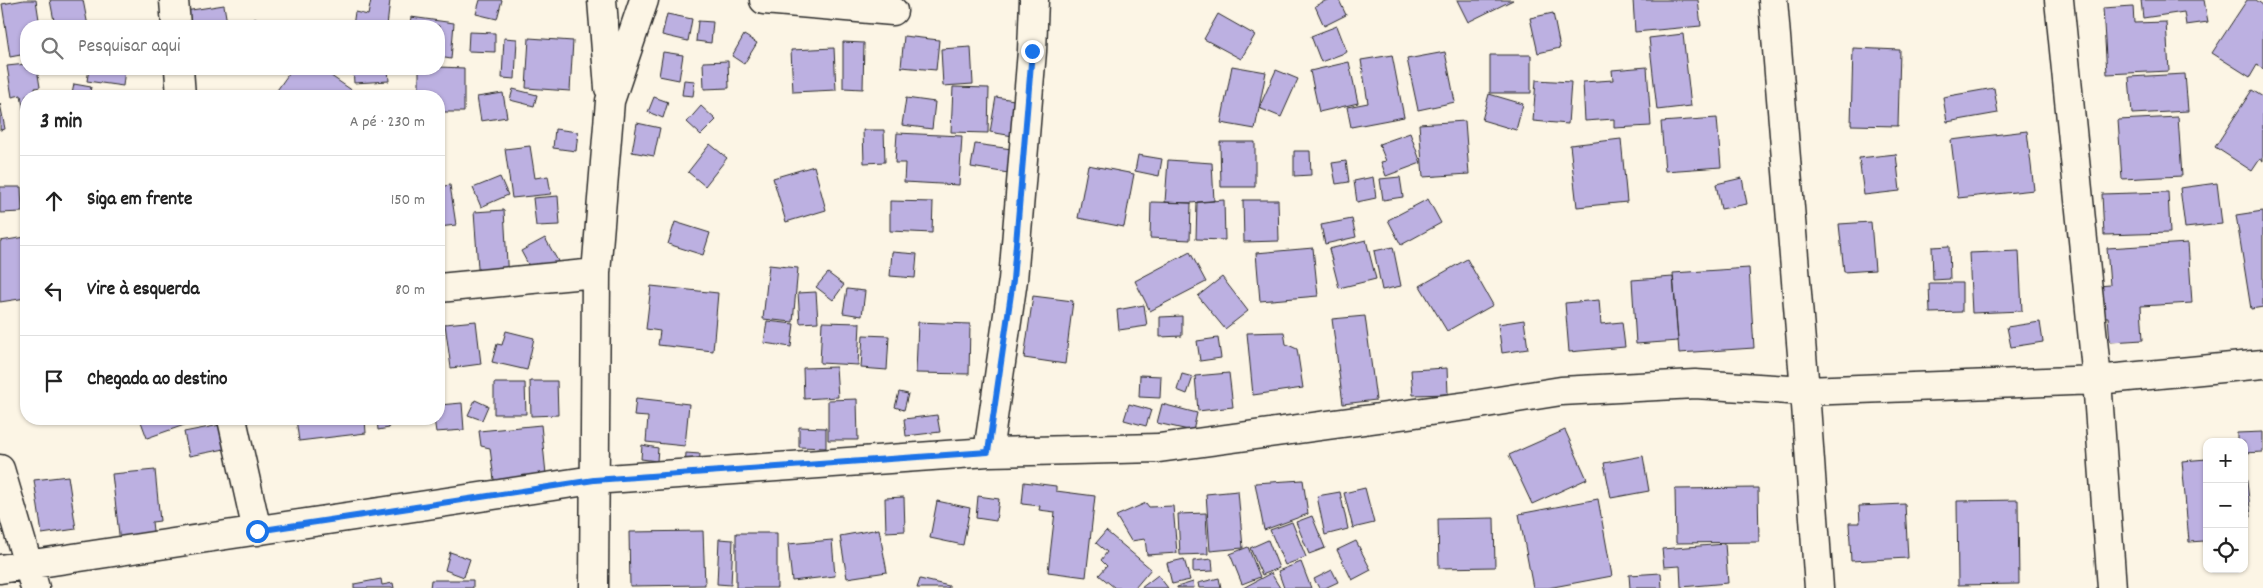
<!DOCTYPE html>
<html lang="pt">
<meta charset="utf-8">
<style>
:root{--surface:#fff;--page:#f6f6f6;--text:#222;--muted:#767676;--line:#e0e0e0}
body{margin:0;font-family:Dekko,sans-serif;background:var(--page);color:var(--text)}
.controls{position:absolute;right:15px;bottom:15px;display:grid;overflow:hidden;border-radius:10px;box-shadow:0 1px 4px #0004}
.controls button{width:45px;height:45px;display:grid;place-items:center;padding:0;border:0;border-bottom:1px solid var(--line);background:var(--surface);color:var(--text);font:25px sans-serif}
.stop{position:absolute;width:15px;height:15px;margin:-11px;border:4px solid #1a73e8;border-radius:50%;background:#fff}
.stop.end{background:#1a73e8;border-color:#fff;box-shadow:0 1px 5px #0008}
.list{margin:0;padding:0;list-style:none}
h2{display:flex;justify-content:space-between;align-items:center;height:65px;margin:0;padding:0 20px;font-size:21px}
h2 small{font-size:16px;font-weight:400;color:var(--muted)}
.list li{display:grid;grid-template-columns:32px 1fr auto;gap:15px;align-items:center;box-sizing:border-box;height:90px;padding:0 20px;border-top:1px solid var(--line)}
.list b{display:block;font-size:19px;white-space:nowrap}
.list em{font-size:16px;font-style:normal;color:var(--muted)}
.icon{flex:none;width:28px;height:28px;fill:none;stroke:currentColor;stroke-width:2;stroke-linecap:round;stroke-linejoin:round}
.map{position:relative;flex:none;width:2263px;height:588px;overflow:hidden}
.search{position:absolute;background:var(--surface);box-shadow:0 1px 4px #0004;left:20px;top:20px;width:425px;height:55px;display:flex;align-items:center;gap:12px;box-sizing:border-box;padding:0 18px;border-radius:20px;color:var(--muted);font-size:19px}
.panel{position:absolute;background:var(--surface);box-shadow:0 1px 4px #0004;left:20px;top:90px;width:425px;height:335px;border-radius:20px}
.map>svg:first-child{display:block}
.building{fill:#bcb0e1;stroke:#2b2b2b}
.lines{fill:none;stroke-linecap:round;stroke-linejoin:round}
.minor-casing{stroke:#2b2b2b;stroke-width:31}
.minor{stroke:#fcf5e5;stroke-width:28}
.route{stroke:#1a73e8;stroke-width:6}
</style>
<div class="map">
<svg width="2263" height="588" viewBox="0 0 2263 588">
<rect width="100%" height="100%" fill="#fcf5e5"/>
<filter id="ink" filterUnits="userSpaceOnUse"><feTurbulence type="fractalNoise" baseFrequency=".02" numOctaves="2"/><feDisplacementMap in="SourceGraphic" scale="10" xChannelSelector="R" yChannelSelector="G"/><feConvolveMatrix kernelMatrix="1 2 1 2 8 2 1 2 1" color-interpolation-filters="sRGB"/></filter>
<g filter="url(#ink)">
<!-- building -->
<path class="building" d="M24,0h12l4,26h-14v28l-16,3 -8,-53z
M50,0h33l5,26h-33z
M371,0h19l-3,26h-34l2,-14 13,3z
M480,0h22l-5,19 -21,-5z
M1327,0h12l7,15 -22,11 -9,-20z
M1457,0h56l-45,22z
M1633,0h65l3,26 -66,6z
M2141,0h63l4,22 -22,3 -2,-13 -41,6z
M2247,0h9l7,5v64l-6,-4 -7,12 -38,-24z
M224,5l3,18 -39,3 -3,-15z
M2133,6l1,17 32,-1 3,49 -62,3 -4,-66z
M1553,13l7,35 -22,5 -8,-35z
M667,14l25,5 -4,22 -26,-6z
M1218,14l37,21 -14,24 -37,-20z
M411,17l43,6 -3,36 -12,-2v-31h-29z
M255,18l25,5v3h-27z
M698,21l15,1 -2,21 -15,-2z
M1337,26l10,26 -26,10 -10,-26z
M469,32l26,1v19l-27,-1z
M1683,34l8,72 -34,4 -8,-72z
M744,35l13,8 -13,21 -12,-8z
M904,36l35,4 -3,30 -35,-3z
M504,38l13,1 -2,40 -13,-1z
M529,38l44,3 -3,50 -44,-3z
M843,42l21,1 -1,46 -20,-1z
M971,47l2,37 -30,2 -2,-37z
M834,48l2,42 -43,2 -2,-42z
M1853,48l47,2 -2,76 -47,-1z
M663,52l20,3 -4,25 -20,-4z
M1445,52l10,50 -37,8 -11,-51z
M1392,55l12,62 -53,10 -4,-20 21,-4 -7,-43z
M1490,55h41v38h-41z
M728,61l1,27 -25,1 -1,-27z
M1349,62l9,41 -39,9 -9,-41z
M26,64v5h11l3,18 -5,1 1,8h-10v31l-5,-32 -9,2 -5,-31z
M1232,66l34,6 -11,57 -34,-6z
M439,67l25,1v44h-25v-16h-20v-27z
M1647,67l4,59 -37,2v-9l-29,2 -2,-39 30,-2 -1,-10z
M89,69h36l-2,17 -36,-5z
M292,69h29l32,22 -4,5h-76z
M353,69h35l1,12 -35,2z
M1276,70l22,9 -17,38 -22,-9z
M2185,74l3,37 -56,3 -3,-37z
M684,80l11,1 -2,15 -11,-1z
M1536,80l35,2 -3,42 -35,-3z
M74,84l17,3 -2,9 -17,-2z
M953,87l36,1 -1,45 -37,-1z
M1994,88l4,25 -51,9 -4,-25z
M513,89l24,6 -3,11 -24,-6z
M2252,90l11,7v64l-3,-2 -8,12 -37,-24z
M503,93l4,24 -26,4 -4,-24z
M1489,94l34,10 -7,26 -34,-10z
M654,97l14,5 -5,16 -15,-6z
M996,97l24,4 -7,35 -23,-4z
M906,98l29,4 -3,27 -30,-4z
M0,103l5,26 -5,1z
M701,106l15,14 -15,15 -14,-13z
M2178,117l4,59 -60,3 -4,-59z
M1717,118l4,49 -56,4 -4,-49z
M1465,121l4,53 -46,3 -4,-53z
M637,123l23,5 -6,28 -22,-4z
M555,129l23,3 -2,19 -23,-3z
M863,130h21l1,32 -21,1z
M2027,131l7,59 -76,8 -7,-58z
M897,133l65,3 -3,49 -55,-3 1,-19h-10z
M1410,133l11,30 -35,13 -5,-14 5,-1 -7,-17z
M1621,139l6,63 -50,5 -7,-62z
M1220,142h35v45h-34z
M710,144l17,14 -22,28 -17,-14z
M975,144l37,5 -4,24 -37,-6z
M530,146l5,32 13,-2 3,18 -39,4 -7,-49z
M1294,151h16l1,24 -17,1z
M1896,154l4,37 -36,4 -5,-37z
M1138,155l24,4 -3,17 -24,-5z
M1168,160l44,3 2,38 -23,2 -26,-1z
M1346,161l3,21 -13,2 -4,-21z
M1088,165l46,9 -10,53 -46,-9z
M814,166l12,44 -40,12 -13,-44z
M500,177l8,18 -27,12 -8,-19z
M1373,177l3,21 -19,4 -3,-21z
M1400,177l3,20 -20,3 -3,-21z
M1742,178l5,26 -26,5 -5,-25z
M2217,183l5,41 -37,4 -5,-40z
M450,185l6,40 -17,2v-40z
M0,187h21l1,25 -22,1z
M2168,192l2,41 -66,2 -2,-41z
M558,196l2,29 -24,1 -3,-28z
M1428,199l13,24 -40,22 -13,-25z
M1224,200l1,40 -29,-1 1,-37z
M1243,200h35l1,41 -35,1z
M890,201l43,1 -1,31 -42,-2z
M1151,202l40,1 -1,37 -40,-2z
M504,210l4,71 -29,1 -5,-70z
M2263,211v96l-12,2 -15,-94z
M1352,219l4,18 -31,7 -4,-19z
M675,222l35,11 -7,22 -35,-11z
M1871,222l4,48 -31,2 -5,-48z
M26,237v61l-26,4v-61z
M545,238l14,25 -24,14 -14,-26z
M1366,240l10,39 -37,9 -10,-39z
M2188,243l4,60 -51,3 2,34 -33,2 -2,-25h-8l-2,-31 12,-1 -3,-37z
M1949,246l1,33 -17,1 -1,-33z
M1393,247l8,39 -19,4 -8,-39z
M1313,248l5,48 -58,5 -4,-48z
M2019,251l3,60 -50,2 -3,-60z
M892,252l25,2 -2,24 -25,-2z
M1190,252l16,30 -56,29 -15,-30z
M1467,259l26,46 -46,26 -27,-45z
M769,265l29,3 -5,54 -30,-3z
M1749,268l5,80 -75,5 -6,-80z
M828,273l16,12 -11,15 -17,-13z
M1222,277l26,34 -23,18 -27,-33z
M1673,277l5,64 -42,3 -4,-64z
M1929,283h33v29l-32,1z
M651,286l67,7 -5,58 -55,-6 2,-14 -14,-2z
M847,289l18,2 -3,25 -19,-3z
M816,292l2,30 -18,1 -2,-30z
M1033,296l40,5 -8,63 -41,-6z
M1599,300l2,24 21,-2 3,25 -56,5 -4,-49z
M1144,305l3,21 -28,4 -2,-20z
M1182,316v20l-22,1v-20z
M1365,316l11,84 -33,4 -11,-85z
M1524,320l4,29 -26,4 -4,-29z
M476,321l5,43 -30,4 -6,-44z
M767,321l27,3 -3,23 -27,-4z
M822,322l38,1 -2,42 -38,-2z
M918,322l52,2 -1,50 -53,-1z
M2040,322l3,20 -32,5 -4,-20z
M506,331l28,7 -7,32 -35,-8 5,-18 5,1z
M1284,332l2,12 11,5 6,39 -50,7 -6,-62z
M863,335l26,1 -2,34 -26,-2z
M22,337h4v23z
M1218,338l3,20 -21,3 -3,-20z
M836,367l2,30 -34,2 -1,-31z
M1447,368l1,26 -35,1 -2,-25z
M1229,373l4,34 -35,4 -3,-35z
M1182,374l11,3 -6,17 -10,-4z
M1140,375l21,1 -1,22 -21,-1z
M530,381h27l1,34 -27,1z
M494,383h31l1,31h-32z
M899,392l9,2 -4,16 -9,-3z
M636,398l53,6 -4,42 -39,-4 2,-25 -14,-1z
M857,399l1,41h-30v-40z
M475,400l13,6 -6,14 -14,-5z
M462,403l2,27 -28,2 -2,-13h5v-14z
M1129,404l22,6 -5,16 -22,-6z
M1162,404l35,9 -4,18 -36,-8z
M937,415l3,17 -34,4 -2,-17z
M140,419h51l2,3 -46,16z
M296,419h69l1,14 -67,8z
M377,419h11l1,9 -11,2z
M225,424l5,24 -41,8 -5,-24z
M541,425l5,49 -52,6 -4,-32 -9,-2 -2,-15z
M799,427l27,1v20l-27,-1z
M1565,430l22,49 -55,25 -23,-49z
M2263,432v20l-19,1v-11h-7v-9z
M642,445l16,3 -1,13 -16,-2z
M686,453l14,1 -1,14 -14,-1z
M1643,456l6,35 -38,7 -7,-35z
M2244,456l7,61 -7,1z
M2207,459v107h-1l-2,-25 -15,1 -7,-81z
M155,470l5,51 -8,1 2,17 -34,4 -8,-69z
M68,476l8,53 -34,5 -8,-54z
M1303,480l5,34 -44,16 -9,-47z
M1024,482l32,4v5l39,5 -9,81 -38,-5 7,-60 -16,-2 1,-4 -18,-2z
M1365,488l9,35 -21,5 -9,-35z
M1758,488l1,54 -83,1 -1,-54z
M1238,491l5,57 -33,3 -4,-57z
M1340,492l8,37 -23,6 -8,-39z
M978,496l21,3 -3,22 -20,-3z
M904,497l1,34 -19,1 -1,-34z
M1598,499l14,77 -64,12h-15l-14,-74z
M2018,500l1,84 -61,1 -1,-84z
M937,501l33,7 -7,37 -33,-7z
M1146,503l3,4 24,-1 4,47 -30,2 -2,-16 -14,2 -15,-25z
M1905,504l3,54 -57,3 -2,-38h11l-1,-17z
M1206,513l2,41 -28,1 -2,-41z
M1312,516l13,32 -16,6 -13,-32z
M1494,518l1,49 -56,1 -1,-49z
M1292,522l14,35 -21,8 -15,-35z
M879,529l8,43 -40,6 -7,-42z
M703,531l2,54 -75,1 -1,-54z
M1106,531l45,38 -16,19h-20l-16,-13 8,-9 -6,-6 6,-8 -11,-9z
M736,533h41v55h-41z
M719,539l14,1 -2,45 -14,-1z
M832,540l3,36 -43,5 -4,-37z
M1268,540l11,28 -17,7 -12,-27z
M1356,541l15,29 -19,10 -15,-30z
M1725,544l3,39 -47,4 -1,-21 -16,1 -2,-18z
M1248,547l12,30 -18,7 -12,-30z
M450,552l20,7 -6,18 -19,-7z
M1184,559l6,21 -18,4 -5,-21z
M1212,559l1,12 -20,1v-11z
M1301,562l10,26h-27l-6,-17z
M1332,570l6,12 -13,6h-6l-5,-9z
M1271,573l9,15h-37z
M1661,573l1,15h-32l-1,-13z
M1158,575l10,13h-27z
M1219,578l2,10h-22l-1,-5z
M381,579l1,6 11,-2 1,5h-40v-4z
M920,579l29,7v2h-32z
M431,580h42v8h-43z
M1193,582l1,6h-17v-1z"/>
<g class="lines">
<!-- minor casing -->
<g class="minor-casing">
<path id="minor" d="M174,0l2,26
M602,0l7,88
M764,0l129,11
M1773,0l32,391 14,197
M2059,0l38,380 15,208
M179,69l2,27
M439,288l157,-15
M232,419l25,112
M988,452l25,-172 19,-229 2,-51
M0,469l35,119
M0,569l593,-89 395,-28 171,-4 308,-42 94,-15 134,-7 110,7 292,-11 166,-16
M594,588l2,-315 14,-172 34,-101"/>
</g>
<!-- minor -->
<use href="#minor" class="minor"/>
</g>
</g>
<g class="lines" filter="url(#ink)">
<!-- route -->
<path class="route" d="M257,531l337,-51 394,-28 25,-172 19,-229"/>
</g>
</svg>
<div class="controls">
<button>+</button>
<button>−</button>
<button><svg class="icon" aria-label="locate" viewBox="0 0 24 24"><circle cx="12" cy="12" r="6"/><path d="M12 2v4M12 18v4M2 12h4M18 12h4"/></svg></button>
</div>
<div class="stop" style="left:257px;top:531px"></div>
<div class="stop end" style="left:1032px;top:51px"></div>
<div class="search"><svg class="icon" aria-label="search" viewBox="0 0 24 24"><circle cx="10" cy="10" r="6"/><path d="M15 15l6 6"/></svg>Pesquisar aqui</div>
<section class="panel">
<h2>3 min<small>A pé · 230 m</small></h2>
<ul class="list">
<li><svg class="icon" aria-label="ahead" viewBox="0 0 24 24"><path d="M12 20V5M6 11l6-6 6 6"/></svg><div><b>Siga em frente</b></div><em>150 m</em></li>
<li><svg class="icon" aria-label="left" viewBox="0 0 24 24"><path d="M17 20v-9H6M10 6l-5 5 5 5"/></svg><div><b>Vire à esquerda</b></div><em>80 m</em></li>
<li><svg class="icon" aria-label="arrive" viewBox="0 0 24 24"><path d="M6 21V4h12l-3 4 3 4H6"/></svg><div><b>Chegada ao destino</b></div></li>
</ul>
</section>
</div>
